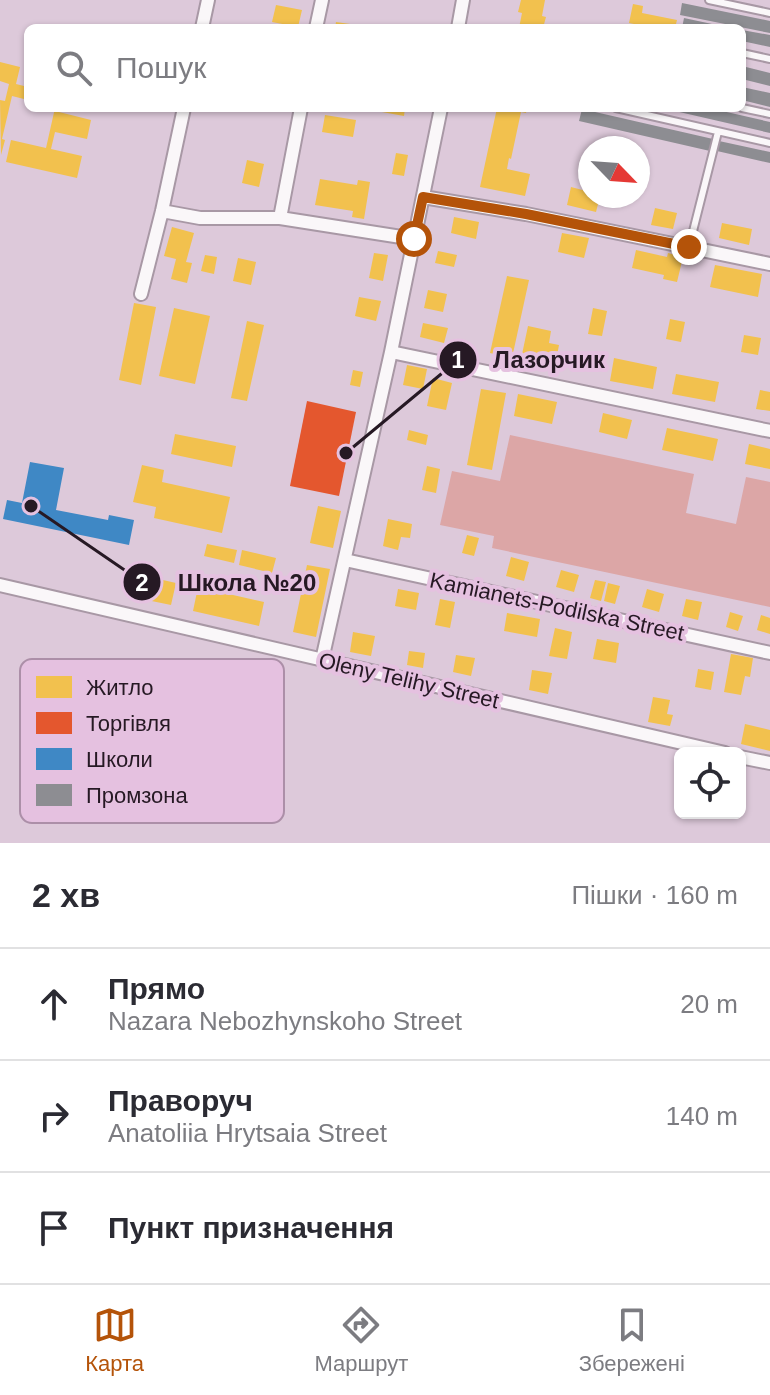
<!DOCTYPE html>
<html lang="uk">
<meta charset="utf-8">
<style>
:root{--surface:#fff;--page:#f7f7f7;--text:#2b2b33;--muted:#7c7c81;--line:#e1e1e2;--accent:#b45309}
body{margin:0;font-family:Helvetica,sans-serif;background:var(--page);color:var(--text)}
.controls{position:absolute;right:24px;bottom:24px;display:grid;overflow:hidden;border-radius:12px;box-shadow:0 2px 6px #0004}
.controls button{width:72px;height:72px;display:grid;place-items:center;padding:0;border:0;border-bottom:2px solid var(--line);background:var(--surface);color:var(--text);font:40px sans-serif}
.compass{position:absolute;left:578px;top:136px;width:72px;height:72px;border-radius:50%;background:var(--surface);box-shadow:0 2px 6px #0004;rotate:115deg}
.stop{position:absolute;width:24px;height:24px;margin:-18px;border:6px solid #b45309;border-radius:50%;background:#fff}
.stop.end{background:#b45309;border-color:#fff;box-shadow:0 2px 8px #0008}
.list{margin:0;padding:0;list-style:none}
h2{display:flex;justify-content:space-between;align-items:center;height:104px;margin:0;padding:0 32px;font-size:34px}
h2 small{font-size:26px;font-weight:400;color:var(--muted)}
.list li{display:grid;grid-template-columns:52px 1fr auto;gap:24px;align-items:center;box-sizing:border-box;height:112px;padding:0 32px;border-top:2px solid var(--line)}
.list b{display:block;font-size:30px;white-space:nowrap}
.list p{margin:0;font-size:26px;white-space:nowrap;color:var(--muted)}
.list em{font-size:26px;font-style:normal;color:var(--muted)}
.icon{flex:none;width:44px;height:44px;fill:none;stroke:currentColor;stroke-width:2;stroke-linecap:round;stroke-linejoin:round}
.map{position:relative;flex:none;width:770px;height:843px;overflow:hidden}
.search{position:absolute;background:var(--surface);box-shadow:0 2px 6px #0004;left:24px;right:24px;top:24px;height:88px;display:flex;align-items:center;gap:20px;box-sizing:border-box;padding:0 28px;border-radius:12px;color:var(--muted);font-size:30px}
.sheet{height:440px;background:var(--surface)}
nav{display:flex;justify-content:space-around;align-items:center;box-sizing:border-box;height:112px;border-top:2px solid var(--line);background:var(--surface);font-size:22px;color:var(--muted)}
nav a{display:grid;justify-items:center;gap:4px}
nav .on{color:var(--accent)}
.map>svg:first-child{display:block}
.green{fill:#dca6a6}
.homes{fill:#f2c14e}
.shops{fill:#e4572e}
.schools{fill:#3f88c5}
.industry{fill:#8d8d92}
.lines{fill:none;stroke-linecap:round;stroke-linejoin:round}
.lane-casing{stroke:#a898a5;stroke-width:10}
.street-casing{stroke:#a898a5;stroke-width:16}
.lane{stroke:#faf7f9;stroke-width:6}
.street{stroke:#faf7f9;stroke-width:12}
.route{stroke:#b45309;stroke-width:10}
.labels{text-anchor:middle;stroke-width:8;stroke-linejoin:round;paint-order:stroke}
.street-label{font-size:22px;fill:#261924;stroke:#e5c1e0}
.key{fill:#e5c1e0;stroke:#ac8fa8;stroke-width:2}
.key-label{font-size:22px;fill:#261924}
.leader{fill:none;stroke:#261924;stroke-width:3}
.callout-dot{fill:#261924;stroke:#e5c1e0;stroke-width:3}
.mark-label{font-size:24px;text-anchor:middle;font-weight:bold;fill:#fff}
.callout-label{font-size:24px;text-anchor:middle;font-weight:bold;fill:#261924;stroke:#e5c1e0;stroke-width:8;stroke-linejoin:round;paint-order:stroke}
</style>
<div class="map">
<svg width="770" height="843" viewBox="0 0 770 843">
<rect width="100%" height="100%" fill="#ddc9da"/>
<!-- green -->
<path class="green" d="M510,435l184,39 -8,39 50,11 10,-47 24,5v125l-278,-59 2,-12 -54,-11 12,-54 48,10z"/>
<!-- homes -->
<path class="homes" d="M521,0h24l-3,16 4,1 -3,11h-24l3,-15 -4,-1z
M633,4l10,2 -1,7 35,7 -2,8h-37l1,-3 -10,-2z
M276,5l26,5 -4,17 -26,-5z
M336,22l28,4v2h-29z
M0,62l20,5 -4,17 12,3v13l-16,-4 -10,43 3,1 -4,15 -1,-55 5,1 4,-17 -9,-3z
M55,108h5l-1,4 32,8 -4,19 -32,-7 -4,17 31,7 -5,22 -71,-16 5,-22 35,8z
M383,108h22l-1,8 -22,-4z
M497,108h30l-1,5 -5,-1 -10,47 -2,-1 -2,11 23,5 -5,22 -45,-9z
M325,115l31,5 -3,17 -31,-5z
M396,153l12,2 -4,21 -12,-2z
M247,160l17,4 -5,23 -17,-4z
M320,179l37,6 1,-5 12,2 -6,37 -12,-2 1,-6 -38,-6z
M571,187l19,5v4h10l-4,16 -29,-7z
M655,208l22,5 -4,16 -22,-4z
M454,217l25,5 -3,17 -25,-6z
M722,223l30,6 -3,16 -30,-7z
M172,227l22,6 -8,29 6,1 -5,20 -16,-4 5,-20 -12,-3z
M562,233l27,5 -5,20 -26,-6z
M636,250l31,7 1,-4 15,4 -6,25 -14,-3 1,-4 -32,-7z
M438,251l19,4 -3,12 -19,-4z
M374,253l14,2 -5,26 -14,-3z
M205,255l12,2 -3,17 -13,-3z
M238,258l18,4 -5,23 -18,-4z
M715,265l47,9 -4,23 -48,-10z
M507,276l22,4 -17,78 -22,-5z
M428,290l19,4 -4,18 -19,-4z
M359,297l22,4 -5,20 -21,-5z
M134,303l22,4 -15,78 -22,-5z
M174,308l36,8 -15,68 -36,-8z
M593,308l14,3 -5,25 -14,-2z
M670,319l15,3 -4,20 -15,-3z
M247,321l17,4 -17,76 -16,-3z
M423,323l25,5 -4,15 -24,-6z
M528,326l23,5 -2,12 10,2 -4,21 -34,-7z
M744,335l17,3 -3,17 -17,-3z
M614,358l43,9 -4,22 -43,-8z
M407,365l20,4 -4,20 -20,-4z
M353,370l10,2 -3,15 -10,-2z
M676,374l43,8 -4,20 -43,-8z
M433,378l19,5 -6,27 -19,-4z
M481,389l25,4 -14,77 -25,-5z
M760,390l10,2v19l-14,-2z
M518,394l39,8 -5,22 -38,-8z
M603,413l29,7 -5,19 -28,-7z
M667,428l51,11 -5,22 -51,-11z
M409,430l19,5 -2,10 -19,-5z
M175,434l61,12 -4,21 -61,-13z
M749,444l21,5v20l-25,-5z
M142,465l22,5 -2,12 68,15 -8,36 -68,-15 2,-11 -23,-5z
M427,466l13,3 -4,24 -14,-3z
M318,506l23,5 -8,37 -23,-5z
M388,519l24,5 -2,14 -9,-1 -3,13 -15,-4z
M467,535l12,3 -5,18 -12,-3z
M207,544l30,6 -3,13 -30,-7z
M242,550l34,8 -4,15 -33,-8z
M511,557l18,5 -5,19 -18,-5z
M307,565l23,4 -14,68 -23,-5z
M561,570l18,5 -5,17 -18,-5z
M141,575l35,8 -5,22 -34,-7z
M595,580l11,2 -5,19 -11,-3z
M608,583l12,3 -5,18 -11,-3z
M198,587l66,15 -5,24 -66,-15z
M398,589l21,4 -3,17 -21,-4z
M647,589l17,5 -5,18 -17,-5z
M440,599l15,3 -5,26 -15,-3z
M686,599l16,3 -4,18 -16,-4z
M730,612l13,4 -5,15 -12,-4z
M507,613l33,6 -3,18 -33,-6z
M761,615l9,3v16l-13,-4z
M555,628l17,4 -5,27 -18,-3z
M353,632l22,4 -4,20 -21,-4z
M597,639l22,4 -3,20 -23,-4z
M409,651l16,2 -2,15 -16,-3z
M731,654l22,4 -3,19 -5,-1 -4,19 -17,-3z
M456,655l19,3 -4,18 -18,-4z
M698,669l16,3 -3,18 -16,-3z
M532,670l20,3 -4,21 -19,-4z
M653,697l17,3 -3,14 6,1 -3,11 -22,-4z
M745,724l25,6v21l-29,-7z"/>
<!-- shops -->
<path class="shops" d="M307,401l49,11 -17,84 -49,-10z"/>
<!-- schools -->
<path class="schools" d="M30,462l34,6 -8,42 52,10 1,-5 25,5 -5,25 -126,-26 4,-19 15,3z"/>
<!-- industry -->
<path class="industry" d="M682,3l88,18v12l-90,-18z
M684,18l42,9 -1,1h-43z
M742,30l28,5v12l-28,-6z
M742,66l28,7v13l-28,-7z
M742,87l28,6v14l-28,-7z
M662,108h47l61,14v11z
M582,109l131,30 -3,12 -131,-30z
M719,141l51,11v11l-53,-12z"/>
<g class="lines">
<!-- lane casing -->
<g class="lane-casing">
<path id="lane" d="M709,0l61,13
M742,53l28,6
M616,108l154,35
M742,108l28,6
M689,247l29,-115"/>
</g>
<!-- street casing -->
<g class="street-casing">
<path id="street" d="M202,28l6,-28
M316,28l6,-28
M458,28l5,-28
M423,197l103,17 244,50
M162,211l38,7h80l134,21
M280,218l21,-110
M141,294l21,-83 22,-103
M391,352l379,79
M345,560l425,93
M0,585l725,168
M322,660l69,-308 50,-244
M740,757l30,6"/>
</g>
<!-- lane -->
<use href="#lane" class="lane"/>
<!-- street -->
<use href="#street" class="street"/>
</g>
<g class="lines">
<!-- route -->
<path class="route" d="M414,239l9,-42 103,17 163,33"/>
</g>
<g class="labels">
<!-- street labels -->
<g class="street-label">
<text transform="translate(557 606) rotate(12)" y="8">Kamianets-Podilska Street</text>
<text transform="translate(409 680) rotate(13)" y="8">Oleny Telihy Street</text>
</g>
</g>
<!-- legend -->
<rect x="20" y="659" width="264" height="164" rx="12" class="key"/>
<rect x="36" y="676" width="36" height="22" fill="#f2c14e"/>
<rect x="36" y="712" width="36" height="22" fill="#e4572e"/>
<rect x="36" y="748" width="36" height="22" fill="#3f88c5"/>
<rect x="36" y="784" width="36" height="22" fill="#8d8d92"/>
<g class="key-label">
<text x="86" y="695">Житло</text>
<text x="86" y="731">Торгівля</text>
<text x="86" y="767">Школи</text>
<text x="86" y="803">Промзона</text>
</g>
<!-- callouts -->
<path class="leader" d="M346 453L458 360M31 506L142 582"/>
<g class="callout-dot">
<circle cx="346" cy="453" r="8"/>
<circle cx="31" cy="506" r="8"/>
<circle cx="458" cy="360" r="20"/>
<circle cx="142" cy="582" r="20"/>
</g>
<g class="mark-label">
<text x="458" y="368">1</text>
<text x="142" y="591">2</text>
</g>
<g class="callout-label">
<text x="549" y="368">Лазорчик</text>
<text x="247" y="591">Школа №20</text>
</g>
</svg>
<div class="controls">
<button><svg class="icon" aria-label="locate" viewBox="0 0 24 24"><circle cx="12" cy="12" r="6"/><path d="M12 2v4M12 18v4M2 12h4M18 12h4"/></svg></button>
</div>
<svg class="compass" viewBox="-18 -18 36 36"><path d="M0-13l5 13h-10z" fill="#e53935"/><path d="M0 13l5-13h-10z" fill="#7c7c81"/></svg>
<div class="stop" style="left:414px;top:239px"></div>
<div class="stop end" style="left:689px;top:247px"></div>
<div class="search"><svg class="icon" aria-label="search" viewBox="0 0 24 24"><circle cx="10" cy="10" r="6"/><path d="M15 15l6 6"/></svg>Пошук</div>
</div>
<section class="sheet">
<h2>2 хв<small>Пішки · 160 m</small></h2>
<ul class="list">
<li><svg class="icon" aria-label="ahead" viewBox="0 0 24 24"><path d="M12 20V5M6 11l6-6 6 6"/></svg><div><b>Прямо</b><p>Nazara Nebozhynskoho Street</p></div><em>20 m</em></li>
<li><svg class="icon" aria-label="right" viewBox="0 0 24 24"><path d="M7 20v-9h11M14 6l5 5-5 5"/></svg><div><b>Праворуч</b><p>Anatoliia Hrytsaia Street</p></div><em>140 m</em></li>
<li><svg class="icon" aria-label="arrive" viewBox="0 0 24 24"><path d="M6 21V4h12l-3 4 3 4H6"/></svg><div><b>Пункт призначення</b></div></li>
</ul>
</section>
<nav>
<a class="on"><svg class="icon" aria-label="map" viewBox="0 0 24 24"><path d="M3 6l6-2 6 2 6-2v14l-6 2-6-2-6 2zM9 4v14M15 6v14"/></svg>Карта</a>
<a><svg class="icon" aria-label="directions" viewBox="0 0 24 24"><path d="M12 3l9 9-9 9-9-9zM9 14v-3h6M13 9l2 2-2 2"/></svg>Маршрут</a>
<a><svg class="icon" aria-label="saved" viewBox="0 0 24 24"><path d="M7 4h10v16l-5-4-5 4z"/></svg>Збережені</a>
</nav>
